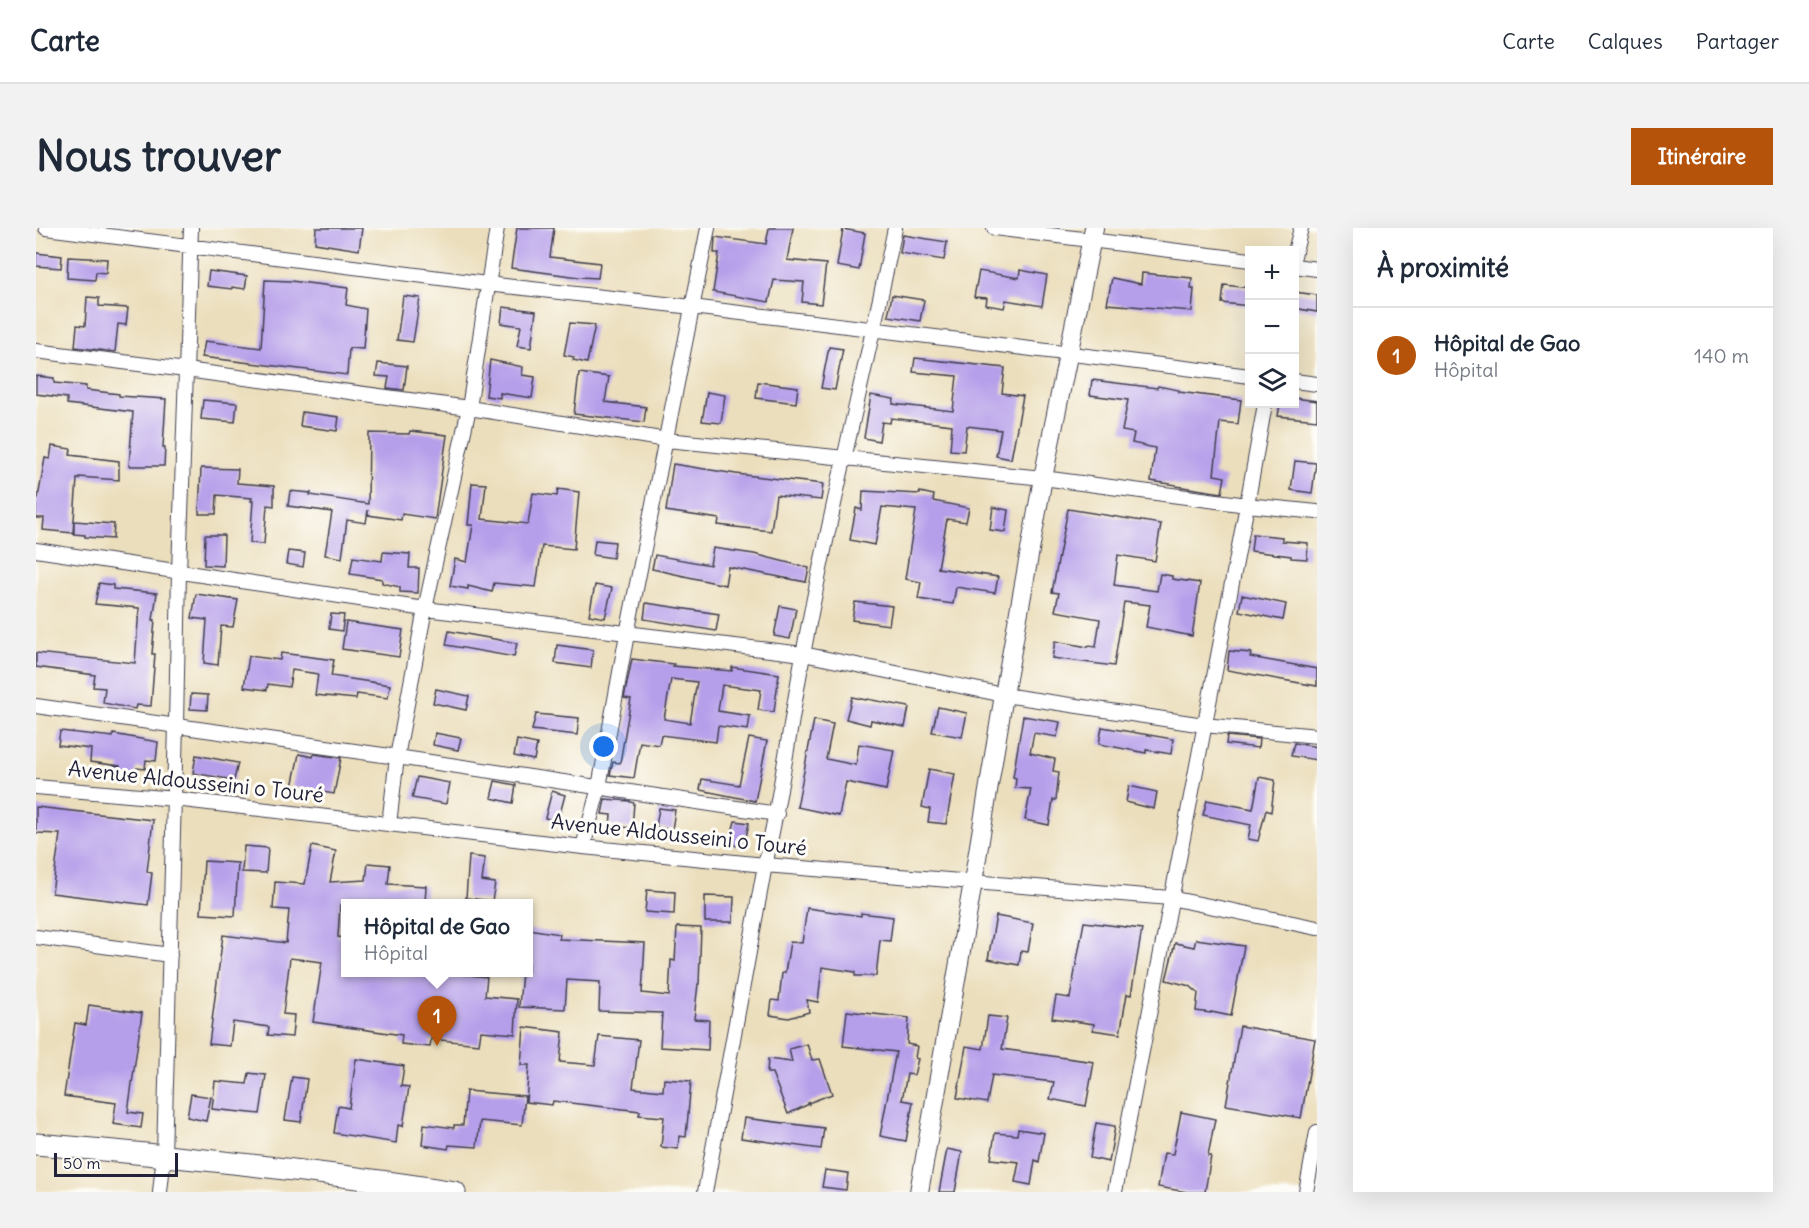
<!DOCTYPE html>
<html lang="fr">
<meta charset="utf-8">
<style>
:root{--surface:#fff;--page:#f2f2f3;--text:#1f2937;--muted:#747a83;--line:#e0e1e3;--accent:#b45309}
body{margin:0;font-family:Delius,sans-serif;background:var(--page);color:var(--text)}
.controls{position:absolute;right:18px;top:18px;display:grid;overflow:hidden;border-radius:0px;box-shadow:0 6px 24px #0002}
.controls button{width:54px;height:54px;display:grid;place-items:center;padding:0;border:0;border-bottom:2px solid var(--line);background:var(--surface);color:var(--text);font:30px sans-serif}
.scale{position:absolute;left:18px;bottom:15px;width:124px;box-sizing:border-box;padding-left:6px;border:3px solid #22223b;border-top:0;font-size:16px;line-height:21px;white-space:nowrap;color:#22223b;-webkit-text-stroke:4px #fdfcf7;paint-order:stroke}
.you{position:absolute;left:568px;top:519px;width:21px;height:21px;margin:-15px;border:4px solid #fff;border-radius:50%;background:#1a73e8;box-shadow:0 0 0 9px #1a73e833}
.badge{display:grid;place-items:center;width:39px;height:39px;border-radius:50%;background:var(--accent);color:#fff;font-size:20px;font-weight:700}
.pin{position:absolute;translate:-50% -50px;filter:drop-shadow(0 2px 3px #0008)}
.pin::after{content:'';position:absolute;top:32px;width:21px;height:18px;background:inherit;clip-path:polygon(0 0,100% 0,50% 100%)}
.popup{position:absolute;left:305px;top:671px;width:192px;height:78px;box-sizing:border-box;display:grid;place-content:center;border-radius:0px;background:var(--surface);filter:drop-shadow(0 2px 4px #0005);font-size:20px;white-space:nowrap;color:var(--muted)}
.popup b{font-size:22px;color:var(--text)}
.popup::after{content:'';position:absolute;left:50%;top:100%;margin-left:-12px;border:12px solid transparent;border-top-color:var(--surface)}
.list{margin:0;padding:0;list-style:none}
h2{display:flex;justify-content:space-between;align-items:center;height:78px;margin:0;padding:0 24px;font-size:26px}
h2 small{font-size:20px;font-weight:400;color:var(--muted)}
.list li{display:grid;grid-template-columns:39px 1fr auto;gap:18px;align-items:center;box-sizing:border-box;height:96px;padding:0 24px;border-top:2px solid var(--line)}
.list b{display:block;font-size:22px;white-space:nowrap}
.list p{margin:0;font-size:20px;white-space:nowrap;color:var(--muted)}
.list em{font-size:20px;font-style:normal;color:var(--muted)}
.icon{flex:none;width:33px;height:33px;fill:none;stroke:currentColor;stroke-width:2;stroke-linecap:round;stroke-linejoin:round}
.map{position:relative;flex:none;width:1281px;height:964px;overflow:hidden;border-radius:0px}
header{display:flex;align-items:center;gap:36px;box-sizing:border-box;height:84px;padding:0 30px;background:var(--surface);border-bottom:2px solid var(--line)}
header strong{font-size:28px}
nav{display:flex;gap:33px;margin-inline-start:auto;font-size:21px}
.intro{display:flex;align-items:center;justify-content:space-between;box-sizing:border-box;height:144px;padding:0 36px}
h1{margin:0;font-size:42px}
.button{padding:15px 27px;border-radius:0px;background:var(--accent);color:#fff;font-size:21px;font-weight:700}
main{display:flex;gap:36px;padding:0 36px}
aside{flex:1;background:var(--surface);border-radius:0px;box-shadow:0 6px 24px #0002}
.map>svg:first-child{display:block}
.building{fill:#b59eea;fill-rule:evenodd}
.lines{fill:none;stroke-linecap:round;stroke-linejoin:round}
.street-casing{stroke:#403e4e;stroke-width:16}
.secondary-casing{stroke:#403e4e;stroke-width:20}
.primary-casing{stroke:#403e4e;stroke-width:23}
.street{stroke:#fff;stroke-width:14}
.secondary{stroke:#fff;stroke-width:18}
.primary{stroke:#fff;stroke-width:21}
.labels{text-anchor:middle;stroke-width:6;stroke-linejoin:round;paint-order:stroke}
.street-label{font-size:21px;fill:#22223b;stroke:#fdfcf7}
</style>
<header>
<strong>Carte</strong>
<nav><a>Carte</a><a>Calques</a><a>Partager</a></nav>
</header>
<div class="intro"><h1>Nous trouver</h1><a class="button">Itinéraire</a></div>
<main>
<div class="map">
<svg width="1281" height="964" viewBox="0 0 1281 964">
<rect width="100%" height="100%" fill="#fdfcf7"/>
<filter id="ink" filterUnits="userSpaceOnUse"><feTurbulence type="fractalNoise" baseFrequency=".0167" numOctaves="2"/><feDisplacementMap in="SourceGraphic" scale="12" xChannelSelector="R" yChannelSelector="G"/><feConvolveMatrix kernelMatrix="1 2 1 2 8 2 1 2 1" color-interpolation-filters="sRGB"/></filter>
<filter id="wash" filterUnits="userSpaceOnUse"><feTurbulence type="fractalNoise" baseFrequency=".008" numOctaves="4" result="noise"/><feDisplacementMap in="SourceGraphic" scale="24" xChannelSelector="R" yChannelSelector="G"/><feGaussianBlur stdDeviation="1.35" result="paint"/><feColorMatrix in="noise" values="0 0 0 0 0 0 0 0 0 0 0 0 0 0 0 0 0 1.4 0 .05"/><feComposite in="paint" operator="in"/></filter>
<g filter="url(#wash)">
<rect width="100%" height="100%" fill="#ebdebc"/>
<g id="blocks">
<!-- building -->
<path class="building" d="M280,0h46l-3,22 -44,-7z
M481,0h37l-4,29 50,6 -2,15 -19,-1 -68,-9z
M733,0h24l-6,32 39,4 -5,40 -19,-2 2,-20 -30,-2 -5,22 -56,-10 6,-39h-5l1,-16 51,7z
M807,1l22,4 -6,37 -22,-4z
M867,7l44,7 -3,18 -44,-7z
M0,25l26,3 -1,12 -25,-2z
M32,29l39,2 -1,14 -10,-1 -1,8 -28,-2z
M984,42l27,5 -5,31 -36,-6 -2,8 -18,-3 1,-7 -13,-1 5,-26 40,7z
M173,43l38,5 -2,13 -13,-2v2l-25,-3z
M1106,45l50,5 -1,11h3l-2,22 -85,-7 5,-26 29,6z
M229,52l26,1 57,7 -2,17 20,4 -3,40 -14,-1 -2,27 -145,-18 3,-16 56,7z
M1188,57l26,3v18l-28,-3z
M1258,64l23,3v17l-23,-4z
M856,67l32,5 -4,21 -32,-5z
M367,68l17,2 -7,44 -16,-2z
M51,69l12,1v8l29,2 -2,17 -8,-1 -3,28 -40,-5 2,-22 8,1z
M467,79l33,4 -5,37 -14,-2 4,-20 -20,-3z
M534,95l25,2 -8,38 -14,-3 1,-3 -10,-2z
M793,119l14,2 -8,41 -14,-2z
M879,130l90,10 -3,25 21,3 -12,63 -15,-3 5,-26 -34,-4 -3,25 -14,-1 2,-25 -61,-7 -1,5 -8,-1 -3,19 -15,-3 7,-43 23,4 -1,5 60,7 4,-35 -44,-4z
M454,132l33,7 -1,8 13,2 -3,21 -32,-5v5l-14,-2z
M342,135l29,3 -3,24 -17,-2 2,-11 -13,-1z
M543,145l30,4 -4,25 41,5 -2,15 -70,-8z
M0,148l18,2v5l32,3v4l33,4v2l47,3 -3,48h2l-1,19h-35l4,-54 -66,-8v-6l-31,-4z
M1056,152l65,8 1,-2 21,4v2l62,8 -3,24 -18,-2 -6,53 11,2 -3,16 -46,-7v-1l-25,-4 4,-33 -23,-5 2,-10 -12,-2 6,-31 -38,-5z
M722,154l40,5 -2,16 -40,-5z
M671,164l18,3 -4,28 -19,-2z
M1258,170l23,3v19l-39,-4 2,-12h14z
M167,172l34,3 -2,19 -34,-3z
M266,184l37,5 -2,14 -37,-5z
M374,203l37,4 -12,84 -33,-5 -1,6 -33,-5v-5l-2,13 -19,-3 -5,38 -17,-3 7,-43 -44,-6 2,-15 21,2 -1,2 58,9 1,-71 40,1z
M16,218l19,3 -1,6 49,6v19l-40,-3v2h-2l-4,54 -30,-3 1,-12h-8v-20h2l7,-40 5,1z
M1259,233l21,2 -4,30 -21,-3z
M637,236l63,10 87,10 -2,16 -45,-5 -5,36 -53,-6 1,-6 -53,-8z
M165,240l37,1 -1,14 37,3v20l-7,-1 -3,39 -14,-1 3,-42h-2l1,-3 -35,-3 -1,19h-17z
M436,255l14,1 -4,35 46,5 5,-31 24,3 1,-7 21,3 -5,57 -32,-3 -6,41 -42,-4 -2,9 -24,-6v3l-18,-3 5,-27 12,3 6,-37h-5z
M827,263l57,3v-2l14,3 -1,6 36,7 -3,14 -19,-3 -9,49 60,9 -3,16 -39,-6 -3,17 -35,-5 3,-17 -16,-3 11,-69 -34,-3 -7,38 -25,-5 6,-32 6,2z
M957,279l15,3 -3,22 -15,-2z
M1032,281l93,15 -6,37 -37,-6 -4,30 43,6 3,-17 12,2v3l28,4 -8,53 -46,-9 4,-22 -26,-3 -10,64 -62,-8 3,-17 33,6v-1l8,1 4,-28 -45,-8 4,-18 -7,-1z
M38,293l40,3 -1,15 -28,-2v-2l-11,-1z
M1217,306l29,3v4l26,2 -1,16 -16,-1v-2l-40,-5z
M169,307h19l-1,31 -19,-1z
M559,312l20,2 -2,16 -20,-3z
M677,320l41,6 55,14 -3,14 -78,-15 -3,18 -73,-16 3,-14 55,10z
M252,323l17,2 -2,14 -17,-3z
M347,324l27,2 -1,14h10l-1,25 -18,-1v-5l-18,-4v-4l-32,-5 3,-17 29,4z
M63,355l14,2v4l44,4 -4,27h2l-3,34h3l-4,52 -15,-1 -1,4 -32,-6 2,-15 -12,-1 2,-12 -59,-8v-14l99,10 4,-55 -44,-4z
M559,357l17,3 -7,30 -16,-3z
M160,366l42,6 -5,27 -12,-1 -3,39 -14,-2 3,-43 -15,-2z
M1206,367l44,9 -3,16 -44,-9z
M819,374l37,4 -3,19 -37,-5z
M610,375l73,11 -3,17 -72,-12z
M744,378l16,3 -6,30 -16,-3z
M295,386l13,1 -2,16 -13,-2z
M310,394l57,8 -4,27 -57,-8z
M413,403l68,12 -3,14 -68,-12z
M521,417l36,5 -2,18 -36,-5z
M1193,423l22,2 -1,4 67,12v17l-90,-16z
M245,425l53,7 -3,16 59,9 -2,13 -31,-4 -1,5 -41,-4 3,-21 -26,-4 -3,17 -21,-3 -1,6 -23,-3 5,-31 31,4z
M596,431l42,5 -1,2 59,5v-4l47,7 -5,38 -16,-2 3,-20 -39,-5 -4,26 32,5 -2,14 -30,-4 -2,16 -55,-7 -2,10 -19,-3 -6,36 -24,-3 3,-13 7,1 11,-64 -7,-1zM635,451l26,3 -7,41 -26,-4z
M400,461l33,7 -3,14 -33,-7z
M155,466l17,1 -1,15 -17,-1z
M816,469l14,3 1,-1 42,8 -4,20 -34,-7 -1,5 -24,-6z
M902,479l29,6 -5,24 -30,-5z
M500,486l43,4 -2,17 -45,-5z
M987,488l37,6 -3,15 -23,-4 -4,20 25,6 -2,12 6,1 -3,28h-3l-4,25 -24,-5 6,-31 -16,-1 1,-10 -3,-1z
M778,492l19,4 -7,35 30,6 3,-21 35,6 -8,40 -40,-8 -7,34 -42,-9z
M1066,499l71,12 -2,15 -25,-4v3l-47,-9z
M24,503l53,6v-3l45,8 -2,19 -10,-1 -1,9 -8,-1 -2,11 -17,-2 2,-11 -30,-4 1,-13 -33,-4z
M399,505l26,5 -3,12 -25,-5z
M1191,508l32,3 -1,9 -32,-4z
M713,510l18,3 -12,60 -55,-11 2,-11 37,6z
M481,512l20,4 -3,16 -20,-4z
M1258,515l23,4v13l-26,-4z
M263,526l14,3 1,-3 27,4 -7,36 -42,-7z
M160,527l42,8 -4,17 -41,-7z
M893,541l26,5 -9,50 -18,-2 2,-13 -8,-2z
M381,549l33,6 -4,21 -34,-6z
M1223,549l16,3 -4,32 -5,-2 -8,31 -10,-2 3,-14 -48,-10 4,-15 46,9z
M459,553l21,4 -3,18 -22,-5z
M1093,558l28,6 -3,17 -28,-7z
M516,563l13,4 -7,26 -13,-3z
M569,571l25,2v1l4,1 -2,25 -22,-2 1,-11 -9,-1z
M0,579l117,13 -6,52 5,1 -4,32 -96,-12 8,-59 -24,-1z
M623,580l16,2 -3,20 -16,-3z
M699,593l14,2 -5,24 -15,-3z
M208,618l24,2 -2,25 -24,-1z
M276,618l24,5 -6,31 36,-2 2,-17 22,2 -2,19 38,2 -1,17h-80v2h-5l-2,32 7,1v34h97l45,5 -2,19 32,3 -2,35 -34,-3 -2,13 -48,-5 -1,8 -29,-3 1,-9 -89,-13 9,-60 -32,-4 -7,56 11,1 -2,22 -24,-2 1,-8 -36,-5 -3,24 -21,-2 14,-109 63,8 3,-33 -16,-1 2,-27 30,2z
M433,628l16,2 -3,23 13,2 -3,18 -26,-3z
M168,633l34,2 -3,53 -34,-2z
M611,662l28,2 -1,22 -29,-2z
M669,668l29,1 -1,25h-28z
M771,680l54,8v-3l32,4 -3,24 -10,-1 -4,36h-21v-4l-33,-5 -4,35 -11,-2 2,12 -20,6 -19,-3 2,-15 7,1 3,-28h3l5,-31 12,1z
M960,688l37,7 -5,29 -7,-1 -2,14 -31,-6z
M1048,694l58,7 -11,66 -4,-1 -7,40 -27,-4 1,-6 -42,-6 4,-22 14,2z
M641,699l24,1 -2,56h-1l-4,35 15,1 -1,30 -48,-3 2,-34 -63,-2 1,-29 -33,-2 -2,29 -46,-2 3,-35h6v-43l32,5 -1,5 86,4 -3,50 27,3 2,-36 4,1z
M1160,711l48,7 -13,70 -20,-4v1l-15,-2 2,-18 -8,-7 -24,-6 9,-37 19,4z
M53,777l53,8 -14,99 15,2 -2,14 -28,-4 3,-21 -52,-7 11,-73 11,2z
M811,783l62,7 -2,26 10,2 -2,12 3,1 -4,16 -7,-1 -5,26 11,2 -7,39 -26,-5 16,-84 -53,-6z
M952,788l19,2 -5,31 92,13 -8,44 -36,-7 4,-17 -62,-7 -5,28 -30,-5 9,-52 17,3z
M1204,798l75,13 -14,79 -75,-13z
M488,799l39,5 -3,30 35,3 4,-29 40,4 -6,48 30,3 1,-12 27,2 -5,56 -7,-1 -1,13 -17,-2 3,-30 -25,-2 1,-4 -87,-10 -1,4 -26,-3 3,-37h-8z
M771,816l5,16 8,-1 12,35 -24,9 1,1 -21,10 -16,-41h-5l1,-14 24,3 -3,-13z
M320,831l48,7 -3,20 8,1 -6,39 -5,-1 -2,18 -62,-10 4,-27 11,2z
M213,845l17,2 -6,39 -48,-5 3,-28 32,3z
M256,849l15,2 -6,43 -16,-2z
M430,863l59,5 -3,29 -42,-4 -3,26 -28,-2 -1,4 -26,-4 2,-21 30,4v-3h9z
M155,866l20,3 -5,24 -19,-4z
M1145,884l34,7 -7,37h3l-6,36h-18l-29,-5 6,-34 9,1z
M708,890l80,10 -3,21 -80,-11z
M1060,895l19,3 -6,36 -19,-4z
M982,901l26,4 -5,29 -4,-2 -4,25 -16,-3 4,-20 -28,-3 4,-26 22,2z
M911,921l15,3 -7,40h-16z
M789,942l23,3 -2,17 -24,-3z"/>
</g>
</g>
<g filter="url(#ink)">
<use href="#blocks" fill-opacity="0" stroke="#403e4e" stroke-width="1.5"/>
<g class="lines">
<!-- street casing -->
<g class="street-casing">
<path id="street" d="M10,0l441,56 205,23 558,69
M958,0l256,32
M1258,28l7,-28
M1258,38l23,3
M0,123l150,19 283,38 198,32 376,38 204,27 70,7
M1258,153l23,3
M0,322l389,59 378,45 201,41 200,30 113,11
M0,478l361,51 380,57
M0,559l139,12 408,48 182,18 405,33 147,30
M353,596l8,-67 28,-148 44,-201 28,-180
M547,619l16,-60 28,-153 81,-406
M0,709l134,18
M124,964l4,-37 12,-430 3,-153 12,-344
M669,964l60,-327c16,-69 25,-140 38,-210 26,-143 63,-284 92,-427
M1079,964l132,-687 18,-101
M1270,964l11,-60"/>
</g>
<!-- secondary casing -->
<g class="secondary-casing">
<path id="secondary" d="M883,964l54,-310 31,-187 39,-217 51,-250"/>
</g>
<!-- primary casing -->
<g class="primary-casing">
<path id="primary" d="M0,916c140,12 280,26 419,48"/>
</g>
<!-- street -->
<use href="#street" class="street"/>
<!-- secondary -->
<use href="#secondary" class="secondary"/>
<!-- primary -->
<use href="#primary" class="primary"/>
</g>
</g>
<g class="labels">
<!-- street labels -->
<g class="street-label">
<text transform="translate(160 554) rotate(6)" y="7">Avenue Aldousseini o Touré</text>
<text transform="translate(643 607) rotate(6)" y="7">Avenue Aldousseini o Touré</text>
</g>
</g>
</svg>
<div class="controls">
<button>+</button>
<button>−</button>
<button><svg class="icon" aria-label="layers" viewBox="0 0 24 24"><path d="M12 4l9 5-9 5-9-5zM3 14l9 5 9-5"/></svg></button>
</div>
<div class="scale">50 m</div>
<div class="you"></div>
<div class="pin badge" style="left:401px;top:818px">1</div>
<div class="popup"><b>Hôpital de Gao</b>Hôpital</div>
</div>
<aside>
<h2>À proximité<small></small></h2>
<ul class="list">
<li><span class="badge">1</span><div><b>Hôpital de Gao</b><p>Hôpital</p></div><em>140 m</em></li>
</ul>
</aside>
</main>
